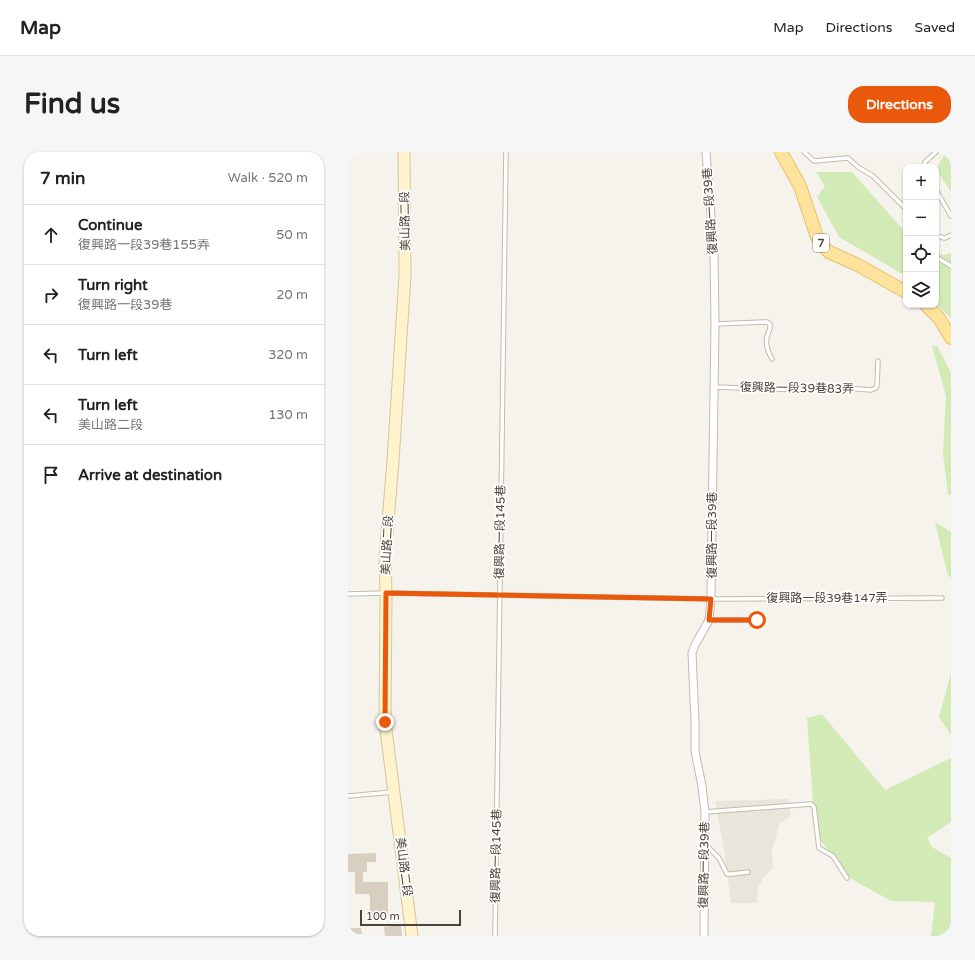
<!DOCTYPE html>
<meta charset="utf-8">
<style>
:root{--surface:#fff;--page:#f6f6f6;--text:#222;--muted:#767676;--line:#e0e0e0;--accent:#ea580c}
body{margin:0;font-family:"Varela Round","Noto Sans TC",sans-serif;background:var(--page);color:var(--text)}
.controls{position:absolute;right:12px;top:12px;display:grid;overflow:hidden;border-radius:8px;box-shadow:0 1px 3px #0004}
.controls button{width:36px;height:36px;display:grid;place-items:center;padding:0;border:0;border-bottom:1px solid var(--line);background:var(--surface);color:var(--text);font:20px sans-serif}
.scale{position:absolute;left:12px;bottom:10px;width:101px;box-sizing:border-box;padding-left:4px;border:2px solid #4b4439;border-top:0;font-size:11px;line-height:14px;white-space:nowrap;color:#4b4439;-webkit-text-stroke:3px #fff;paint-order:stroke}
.stop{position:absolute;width:12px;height:12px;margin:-9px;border:3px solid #ea580c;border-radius:50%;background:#fff}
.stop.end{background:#ea580c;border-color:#fff;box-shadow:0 1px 4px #0008}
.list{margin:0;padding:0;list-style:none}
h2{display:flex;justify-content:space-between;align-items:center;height:52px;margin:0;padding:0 16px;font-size:17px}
h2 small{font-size:13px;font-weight:400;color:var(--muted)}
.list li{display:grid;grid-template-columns:26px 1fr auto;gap:12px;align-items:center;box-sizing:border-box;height:60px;padding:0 16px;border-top:1px solid var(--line)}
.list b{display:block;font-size:15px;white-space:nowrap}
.list p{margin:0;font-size:13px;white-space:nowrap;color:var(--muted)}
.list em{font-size:13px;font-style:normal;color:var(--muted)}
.icon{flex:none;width:22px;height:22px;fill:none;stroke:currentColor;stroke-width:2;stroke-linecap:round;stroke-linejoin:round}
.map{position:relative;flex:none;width:603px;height:784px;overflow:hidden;border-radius:16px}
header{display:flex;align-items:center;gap:24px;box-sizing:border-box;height:56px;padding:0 20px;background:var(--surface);border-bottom:1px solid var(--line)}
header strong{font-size:19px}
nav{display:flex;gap:22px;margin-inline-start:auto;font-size:14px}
.intro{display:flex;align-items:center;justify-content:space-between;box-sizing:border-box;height:96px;padding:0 24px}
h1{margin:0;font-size:28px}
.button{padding:10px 18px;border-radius:16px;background:var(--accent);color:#fff;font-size:14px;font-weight:700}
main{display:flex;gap:24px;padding:0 24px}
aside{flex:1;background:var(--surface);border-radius:16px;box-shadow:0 1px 3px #0004}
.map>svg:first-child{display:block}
.residential{fill:#eae5da}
.green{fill:#d2eab5}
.building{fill:#d8cfc1}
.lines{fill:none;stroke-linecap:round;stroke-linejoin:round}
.lane-casing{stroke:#c2bbae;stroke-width:5.5}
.street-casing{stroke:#c2bbae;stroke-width:9}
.secondary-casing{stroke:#d6c79b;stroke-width:13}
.primary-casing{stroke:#e6c16a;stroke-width:14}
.lane{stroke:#fff;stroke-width:3.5}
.street{stroke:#fff;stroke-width:7}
.secondary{stroke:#fff3cd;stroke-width:11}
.primary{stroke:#ffe39c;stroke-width:12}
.route{stroke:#ea580c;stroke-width:5}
.labels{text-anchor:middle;stroke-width:3.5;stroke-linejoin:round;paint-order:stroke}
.shield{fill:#fff;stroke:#817c74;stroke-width:1}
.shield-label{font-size:11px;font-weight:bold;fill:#4b4439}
.street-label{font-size:12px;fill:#4b4439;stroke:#fff}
</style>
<header>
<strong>Map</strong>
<nav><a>Map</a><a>Directions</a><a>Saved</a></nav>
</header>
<div class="intro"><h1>Find us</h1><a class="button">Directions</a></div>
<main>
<aside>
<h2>7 min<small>Walk · 520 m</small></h2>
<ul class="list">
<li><svg class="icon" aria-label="ahead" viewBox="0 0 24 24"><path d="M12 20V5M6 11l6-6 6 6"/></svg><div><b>Continue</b><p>復興路一段39巷155弄</p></div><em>50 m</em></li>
<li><svg class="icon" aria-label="right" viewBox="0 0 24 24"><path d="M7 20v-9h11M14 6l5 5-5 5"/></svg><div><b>Turn right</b><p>復興路一段39巷</p></div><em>20 m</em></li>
<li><svg class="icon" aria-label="left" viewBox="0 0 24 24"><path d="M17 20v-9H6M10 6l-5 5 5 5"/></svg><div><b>Turn left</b></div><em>320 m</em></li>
<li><svg class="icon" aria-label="left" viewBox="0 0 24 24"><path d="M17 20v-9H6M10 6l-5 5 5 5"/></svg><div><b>Turn left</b><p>美山路二段</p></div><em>130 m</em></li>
<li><svg class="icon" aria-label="arrive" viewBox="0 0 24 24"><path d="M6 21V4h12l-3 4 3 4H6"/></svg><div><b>Arrive at destination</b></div></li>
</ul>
</aside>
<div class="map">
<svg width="603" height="784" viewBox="0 0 603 784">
<rect width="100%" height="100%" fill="#f6f3ec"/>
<!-- residential -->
<path class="residential" d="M440,647l3,16 -11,8 -8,27 1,18 -10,10 -5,9 -1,16h-26l-7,-53 -9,-49z"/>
<!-- green -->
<path class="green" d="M598,0h5v40l-15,-23z
M468,20h36l54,61v43l-67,-39 -22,-40 8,-11z
M588,101l7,2 8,-2v65l-15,-14z
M584,194h5l14,27v122h-3l-5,-42 3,-57z
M587,370l16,10v47l-4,-7z
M603,521v62l-12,-18z
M474,562l63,76 66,-32v64l-24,16 5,9 19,11v78h-20l4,-34 -44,-1 -41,-23 -29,-37 -8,-39 -6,-84z"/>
<!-- building -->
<path class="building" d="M28,701v9h-9v10h-4v10h25v34l-18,1v-21h-1v-2h-14v-22h-7v-18z
M53,773l1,11h-17l-1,-9z
M0,776h13l1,6h-14z"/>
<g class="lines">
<!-- lane casing -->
<g class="lane-casing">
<path id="lane" d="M456,0l10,9 34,-3 10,9 15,9 33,33
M576,15l1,-5 11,-10
M588,38l15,26
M588,84l9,2 6,-3
M588,105l15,9
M367,172l52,-2 3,2c1,5 -2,8 -3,13 -2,8 1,15 5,22
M366,235l91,3 19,-3h10l37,3 5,-2 1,-3 1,-24
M0,442l38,-1 325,6 231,-1
M361,468h48
M0,644l45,-4
M357,660l106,-8 3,3 5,41 14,8 14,22
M357,692l14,14 8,16h6l15,-2
M147,784l11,-784"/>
</g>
<!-- street casing -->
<g class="street-casing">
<path id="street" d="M356,784l1,-124 -3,-26 -7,-35v-30l-3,-68 3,-8 14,-25 2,-21 4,-275 -1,-69 -8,-103"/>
</g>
<!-- secondary casing -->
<g class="secondary-casing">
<path id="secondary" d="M56,0l1,123 -12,186 -8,97 1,35 -1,129 27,214"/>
</g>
<!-- primary casing -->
<g class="primary-casing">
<path id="primary" d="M433,0l19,34 17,51 5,8 7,7 29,13 48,27
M578,153l13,13 12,20"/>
</g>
<!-- lane -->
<use href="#lane" class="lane"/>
<!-- street -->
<use href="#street" class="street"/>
<!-- secondary -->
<use href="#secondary" class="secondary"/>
<!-- primary -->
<use href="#primary" class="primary"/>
</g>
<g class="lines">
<!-- route -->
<path class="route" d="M37,570l1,-129 325,6 -2,21h48"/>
</g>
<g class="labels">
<!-- shield labels -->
<rect class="shield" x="465" y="82" width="16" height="18" rx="3"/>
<g class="shield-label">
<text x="473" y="95">7</text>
</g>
<!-- street labels -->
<g class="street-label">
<text transform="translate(362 59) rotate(-94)" y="4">復興路一段39巷</text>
<text transform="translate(57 69) rotate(-91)" y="4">美山路二段</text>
<text transform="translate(449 236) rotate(1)" y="4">復興路一段39巷83弄</text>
<text transform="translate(152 380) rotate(-89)" y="4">復興路一段145巷</text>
<text transform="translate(364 383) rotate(-90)" y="4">復興路一段39巷</text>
<text transform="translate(39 393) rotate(-87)" y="4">美山路二段</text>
<text x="479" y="450">復興路一段39巷147弄</text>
<text transform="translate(148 704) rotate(-89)" y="4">復興路一段145巷</text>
<text transform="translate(356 713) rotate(-89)" y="4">復興路一段39巷</text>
<text transform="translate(56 715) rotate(83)" y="4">美山路二段</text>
</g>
</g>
</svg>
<div class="controls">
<button>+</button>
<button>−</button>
<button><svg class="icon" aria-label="locate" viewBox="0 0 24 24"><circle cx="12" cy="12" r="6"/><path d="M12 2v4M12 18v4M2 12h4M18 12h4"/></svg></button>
<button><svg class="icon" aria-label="layers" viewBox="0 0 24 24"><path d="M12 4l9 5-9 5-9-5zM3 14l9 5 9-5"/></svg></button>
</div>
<div class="scale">100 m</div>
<div class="stop" style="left:409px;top:468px"></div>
<div class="stop end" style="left:37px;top:570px"></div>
</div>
</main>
